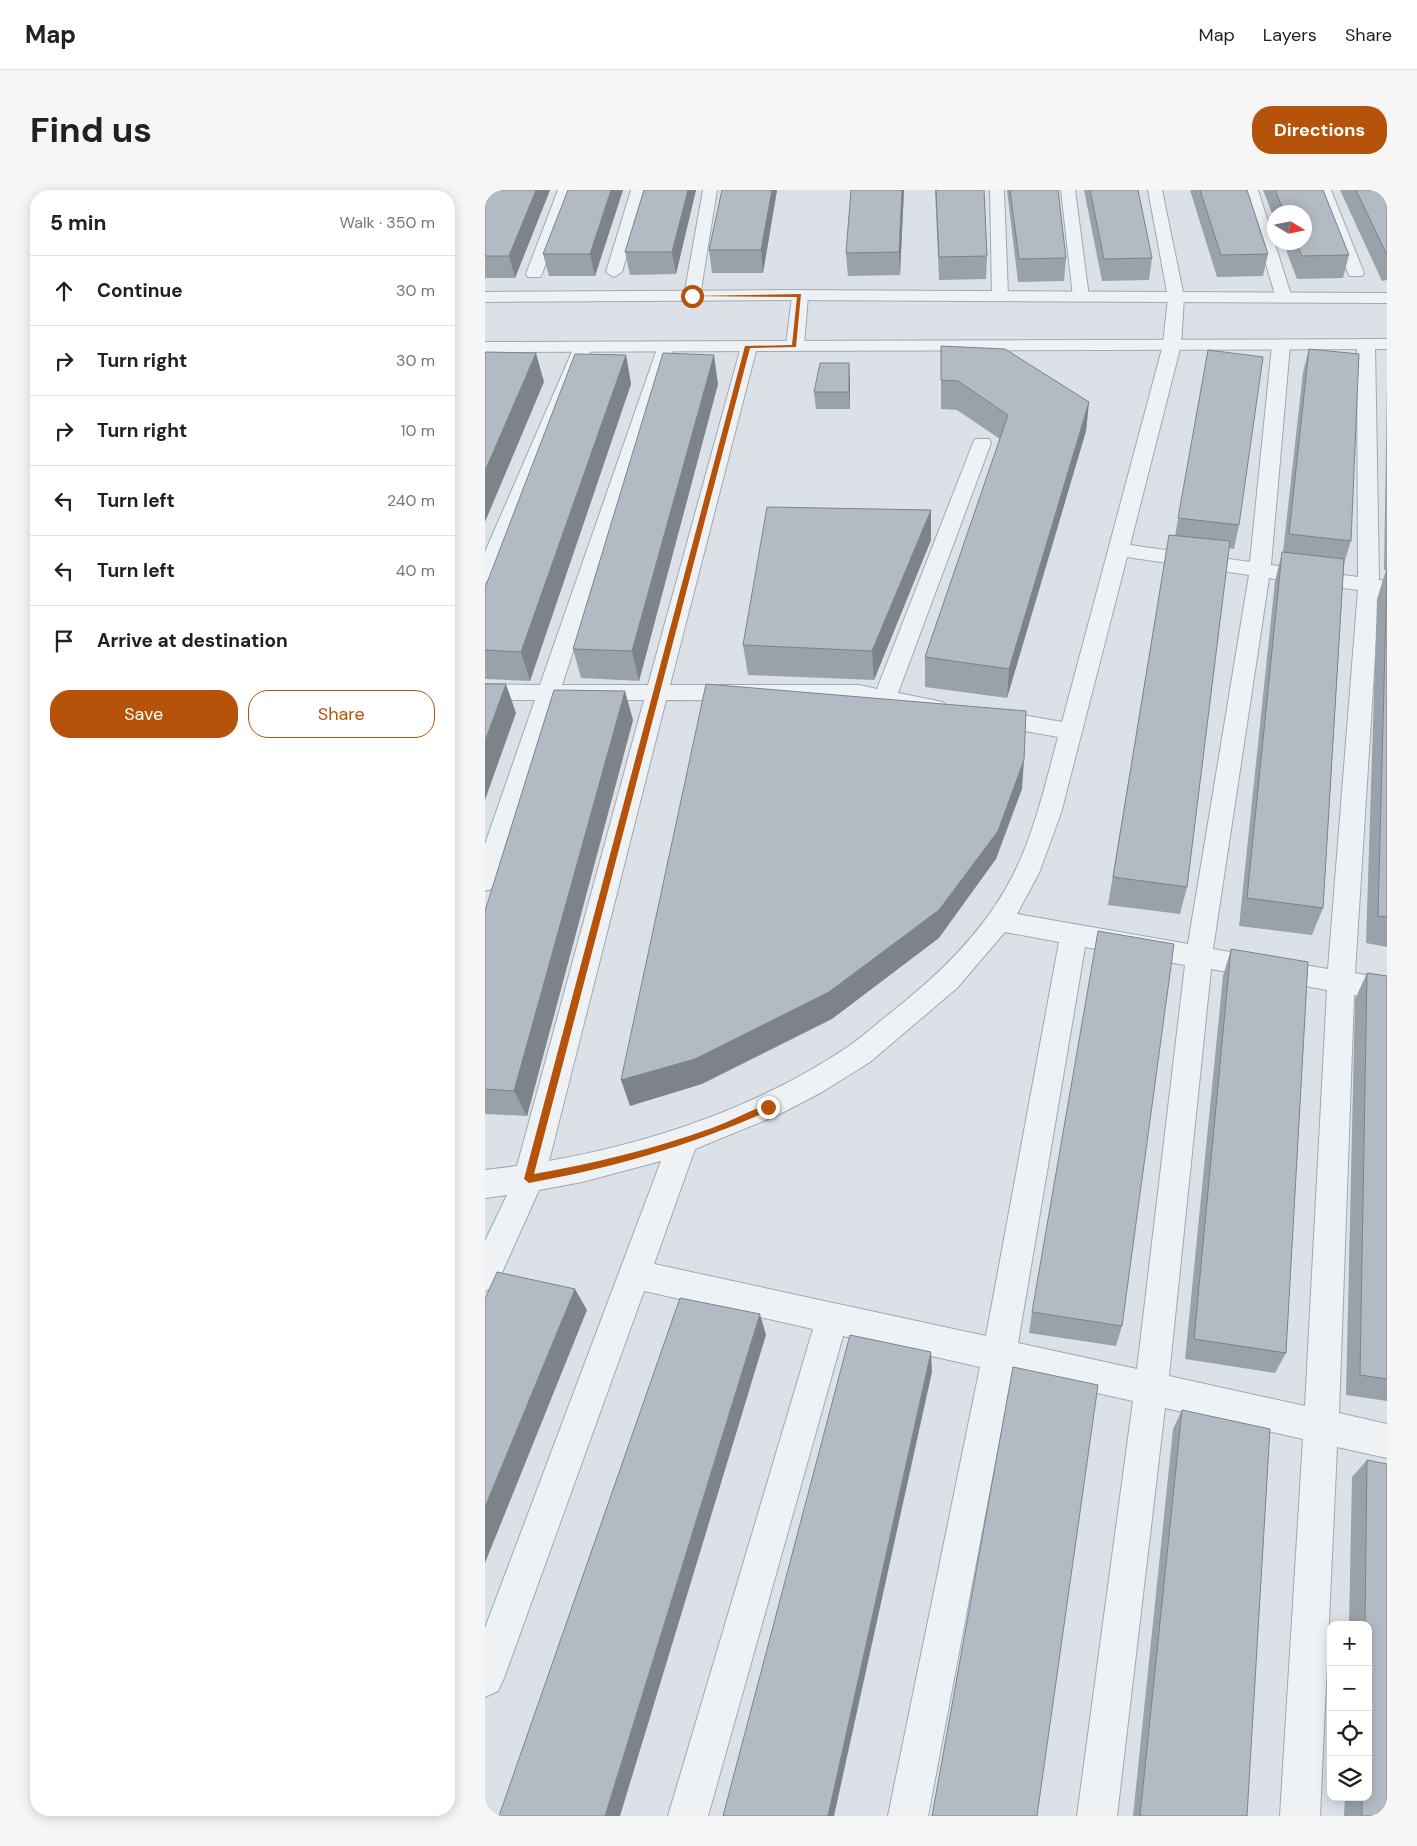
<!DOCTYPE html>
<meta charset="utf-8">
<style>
:root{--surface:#fff;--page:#f6f6f6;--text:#202124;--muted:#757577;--line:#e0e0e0;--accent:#b45309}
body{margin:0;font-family:"DM Sans",sans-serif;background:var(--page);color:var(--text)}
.controls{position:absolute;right:15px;bottom:15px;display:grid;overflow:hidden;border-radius:10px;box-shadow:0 2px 12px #0003}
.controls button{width:45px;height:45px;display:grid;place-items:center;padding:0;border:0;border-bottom:1px solid var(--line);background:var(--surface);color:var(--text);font:25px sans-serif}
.compass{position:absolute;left:782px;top:15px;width:45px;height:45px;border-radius:50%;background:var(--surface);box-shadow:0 2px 12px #0003;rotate:100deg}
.stop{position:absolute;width:15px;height:15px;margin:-11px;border:4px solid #b45309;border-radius:50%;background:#fff}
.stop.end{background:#b45309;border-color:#fff;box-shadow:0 1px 5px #0008}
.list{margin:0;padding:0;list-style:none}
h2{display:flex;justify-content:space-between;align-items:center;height:65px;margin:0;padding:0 20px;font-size:21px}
h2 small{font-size:16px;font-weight:400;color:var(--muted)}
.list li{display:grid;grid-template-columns:32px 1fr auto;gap:15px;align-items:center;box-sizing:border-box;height:70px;padding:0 20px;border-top:1px solid var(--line)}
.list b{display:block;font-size:19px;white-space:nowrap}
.list em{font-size:16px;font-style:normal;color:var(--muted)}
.actions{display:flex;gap:10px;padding:15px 20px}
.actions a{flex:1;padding:11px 0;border:1px solid var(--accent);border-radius:20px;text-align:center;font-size:18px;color:var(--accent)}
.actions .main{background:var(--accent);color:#fff}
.icon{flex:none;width:28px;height:28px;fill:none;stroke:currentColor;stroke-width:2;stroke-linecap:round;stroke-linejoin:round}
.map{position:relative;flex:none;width:902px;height:1626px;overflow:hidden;border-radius:20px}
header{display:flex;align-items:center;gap:30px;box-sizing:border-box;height:70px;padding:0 25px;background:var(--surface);border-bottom:1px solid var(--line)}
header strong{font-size:24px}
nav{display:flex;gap:28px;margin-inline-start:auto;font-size:18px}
.intro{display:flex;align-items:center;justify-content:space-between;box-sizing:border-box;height:120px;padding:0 30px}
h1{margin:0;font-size:35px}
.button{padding:12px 22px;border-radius:20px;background:var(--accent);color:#fff;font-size:18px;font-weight:700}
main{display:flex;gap:30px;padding:0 30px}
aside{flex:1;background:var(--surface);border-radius:20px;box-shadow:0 2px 12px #0003}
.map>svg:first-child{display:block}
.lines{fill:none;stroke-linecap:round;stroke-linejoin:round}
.minor-casing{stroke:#a0a9b1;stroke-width:2}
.tertiary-casing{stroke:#a0a9b1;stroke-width:2}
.minor{fill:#eef2f5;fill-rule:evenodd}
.tertiary{fill:#eef2f5;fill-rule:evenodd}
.wall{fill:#99a1a9}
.shaded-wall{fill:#7d8389}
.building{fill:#b2bbc4;stroke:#7d8389}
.route{fill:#b45309}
</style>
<header>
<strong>Map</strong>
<nav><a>Map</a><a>Layers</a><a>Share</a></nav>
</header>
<div class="intro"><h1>Find us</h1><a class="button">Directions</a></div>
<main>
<aside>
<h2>5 min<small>Walk · 350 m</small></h2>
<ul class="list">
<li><svg class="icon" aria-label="ahead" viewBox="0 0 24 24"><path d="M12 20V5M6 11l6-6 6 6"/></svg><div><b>Continue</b></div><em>30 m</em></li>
<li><svg class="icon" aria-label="right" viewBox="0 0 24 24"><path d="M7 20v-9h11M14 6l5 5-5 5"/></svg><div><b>Turn right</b></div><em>30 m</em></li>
<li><svg class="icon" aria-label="right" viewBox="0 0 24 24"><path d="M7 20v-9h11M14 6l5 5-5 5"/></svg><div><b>Turn right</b></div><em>10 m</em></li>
<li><svg class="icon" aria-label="left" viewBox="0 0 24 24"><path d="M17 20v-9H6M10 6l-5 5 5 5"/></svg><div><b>Turn left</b></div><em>240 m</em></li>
<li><svg class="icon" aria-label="left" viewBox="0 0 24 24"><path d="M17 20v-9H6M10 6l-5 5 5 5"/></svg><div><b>Turn left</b></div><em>40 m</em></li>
<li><svg class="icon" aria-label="arrive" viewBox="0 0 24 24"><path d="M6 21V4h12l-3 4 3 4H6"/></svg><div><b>Arrive at destination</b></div></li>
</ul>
<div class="actions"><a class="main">Save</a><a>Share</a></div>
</aside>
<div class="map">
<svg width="902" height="1626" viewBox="0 0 902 1626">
<rect width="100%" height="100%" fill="#dbe1e7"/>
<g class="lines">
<!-- minor casing -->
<g class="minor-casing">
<path id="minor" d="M73,0h14l-30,84 -2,3h-12l-2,-3z
M146,0h14l-23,82 -8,5 -8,-5z
M218,0h14l-17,106 -2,4h-12l-2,-4z
M505,0h14l4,106 -2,4h-12l-2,-4z
M576,0h14l14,107 -2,4h-12l-2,-4z
M663,0h14l22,107 -3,48 -51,200 120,17 22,-217 3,-4h12l3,4 -19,220 87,12 -1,-232 3,-4h12l3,4 4,235 8,1v14l-8,-2 -24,380 32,6v22l-33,-6 -15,418 48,11v34l-50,-11 -17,369h-40l23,-377 -138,-31 -48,408h-40l56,-415 -121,-27 -84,442h-40l92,-449 -137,-31 -135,480h-40l145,-487 -169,-38 -140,387 -6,13 -13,6v-69l176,-467 -79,21 -43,8 -43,96 -11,5v-50l22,-46 -22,3v-28l32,-4 127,-466h-87l-59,181 -4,7 -9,3v-47l50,-144h-50v-16l55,1 119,-342h12l3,4 -112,338h86l94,-342h12l3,4 -87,338h189l18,4 96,-246 2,-4h14l2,4 -93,250 45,9 3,5 -3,5 -8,3 -76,-14 -193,-1 -117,461c105,-19 207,-53 297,-113 17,-11 31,-25 47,-37 43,-34 84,-73 112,-121 27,-46 39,-101 53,-153l-68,-12 -8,-2 -4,-6 4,-6 8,-2 72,13 101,-377 5,-48zM642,367l122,18 -61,369 -171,-30 22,-41 22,-60zM784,388l89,12 -30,379 -115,-20zM520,742l54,10 -73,394 -332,-72 41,-115 83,-34 44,-23 48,-30 87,-74zM600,757l100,18 -48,404 -119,-26zM726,779l116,21 -22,416 -136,-30z
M759,0h14l34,108 -2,4h-12l-2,-4z
M832,0h14l33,83 -2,3h-12l-2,-3z
M315,101l6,1 2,4 -4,50 -3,4h-12l-3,-4 6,-50 2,-4z
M98,152l6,1 3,4 -97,229 -3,5 -7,1v-30l89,-205 3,-4z"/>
</g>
<!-- tertiary casing -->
<g class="tertiary-casing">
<path id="tertiary" d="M299,100l603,3v10l-603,-3 -299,2v-10z
M902,149v10l-902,3v-10z"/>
</g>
<!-- minor -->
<use href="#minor" class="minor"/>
<!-- tertiary -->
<use href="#tertiary" class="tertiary"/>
</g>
<!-- wall -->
<path class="wall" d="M7,0h58l-35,88h-30v-73z
M138,0l-28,86h-46l-6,-22z
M159,0h52l-20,84 -46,1 -5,-23z
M237,0h55l-14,83h-51l-3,-23z
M419,0l-4,85 -52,1 -2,-23z
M450,0h49l3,66 -1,23 -47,1z
M522,0h51l8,68 -2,23 -46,1z
M599,0h54l14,68 -3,22 -47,1z
M705,0h57l21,64 -5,22 -46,1z
M778,0h60l26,65 -6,23 -46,1 -14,-37h22v-30h-30v9z
M855,0h47v90l-5,1z
M456,156l148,56 -3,29 -79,267 -82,-11v-30l75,-218 -43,-29 -16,-1z
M824,159l42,192 -7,22 -21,345 -11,27 -73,-9 36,-345 7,-29h1l20,-180z
M723,160l31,175 -5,24 -5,-1 -42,339 -7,27 -72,-9 61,-370 6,1z
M141,165l5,29 -101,297 -45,-2v-91z
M365,190v29h-34l-2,-17z
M233,194l-79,297 -58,-3 -8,-29z
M902,194v563l-21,-4 11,-344 9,-29h-2z
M446,320v30l-57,140 -126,-5 -5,-30z
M148,530l-106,396 -42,-2v-203z
M746,759l55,404 -11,20 -90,-14 38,-383z
M882,783l20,3v425l-41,-6 9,-396z
M547,1122l90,14 -6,20 -87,-13z
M697,1220l65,406h-114l40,-387z
M882,1270l20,356h-43l1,-19h23v-172h-19l3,-148z"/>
<!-- shaded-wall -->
<path class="shaded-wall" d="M51,0h14l-35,88 -6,-22z
M126,0h12l-28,86 -5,-22z
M203,0h8l-20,84 -4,-22z
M287,0h5l-14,83 -2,-23z
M417,0h2l-4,85 -1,-23z
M51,163l8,29 -59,140v-51z
M141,165l5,29 -101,297 -9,-29z
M229,165l4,29 -79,297 -7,-30z
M364,173l1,17v29l-1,-17z
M604,212l-3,29 -79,267 2,-29z
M446,320v30l-57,140 -2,-29z
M21,494l10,29 -31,87v-59z
M140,501l8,29 -106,396 -13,-25z
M539,570l-2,29 -26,70 -57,79 -107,81 -130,65 -72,22 -9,-26z
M90,1099l12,21 -102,253v-56z
M275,1124l6,21 -146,481h-15z
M446,1162l1,20 -98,444h-6z"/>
<!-- building -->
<path class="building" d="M7,0h44l-27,66h-24v-51z
M83,0h43l-21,64h-47z
M159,0h44l-16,62h-47z
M237,0h50l-11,60h-52z
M366,0h51l-3,62 -53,1z
M451,0h48l3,66 -48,1z
M525,0h48l8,68 -47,1z
M605,0h48l14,68 -48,1z
M715,0h47l21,64 -47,1z
M790,0h48l26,65 -47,1 -6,-14h9v-30h-21z
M871,0h31v65z
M456,156l64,3 84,53 -80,267 -84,-12 83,-242 -50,-34 -17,-1z
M824,159l50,5 -8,187 -62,-7z
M723,160l55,7 -24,168 -61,-7z
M1,162l50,1 -51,118v-117z
M178,163l51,2 -82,296 -59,-2z
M90,164l51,1 -105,297 -36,-2v-62z
M335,173h29v29h-35z
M282,317l164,3 -59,141 -129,-6z
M684,345l61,6 -43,346 -74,-10z
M797,362l62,7 -21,349 -76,-10z
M902,379v348l-9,-1z
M0,494h21l-21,57z
M221,494l320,27 -2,49 -26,71 -59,79 -110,82 -134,67 -74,21z
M69,500l71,1 -111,400 -29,-2v-178z
M613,741l76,13 -52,382 -90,-14z
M746,759l77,13 -22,391 -92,-14z
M882,783l20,3v403l-27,-4z
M12,1082l78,17 -90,218v-208z
M195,1108l80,16 -155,502h-106z
M365,1145l81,17 -103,464h-105z
M528,1177l85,18 -61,431h-105z
M697,1220l88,19 -23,387h-107z
M882,1270l20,4v352h-25v-19h6v-172h-3z"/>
<!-- route -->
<path class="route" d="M316,104l-5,53 -46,1 -216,826c61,-11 120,-25 178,-46 19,-7 37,-17 56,-24l4,3 -1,3c-79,35 -158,58 -242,73l-5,-4 221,-833 47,-1 5,-48 -108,-1z"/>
</svg>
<div class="controls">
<button>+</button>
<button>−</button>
<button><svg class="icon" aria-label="locate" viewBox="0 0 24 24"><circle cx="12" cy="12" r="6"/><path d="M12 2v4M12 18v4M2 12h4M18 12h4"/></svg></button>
<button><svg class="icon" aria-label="layers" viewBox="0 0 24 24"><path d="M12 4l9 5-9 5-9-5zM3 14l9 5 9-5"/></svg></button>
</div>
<svg class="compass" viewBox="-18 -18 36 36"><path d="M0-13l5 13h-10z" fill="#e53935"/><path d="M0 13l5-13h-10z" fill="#757577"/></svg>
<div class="stop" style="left:207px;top:106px"></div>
<div class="stop end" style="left:283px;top:917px"></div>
</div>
</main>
